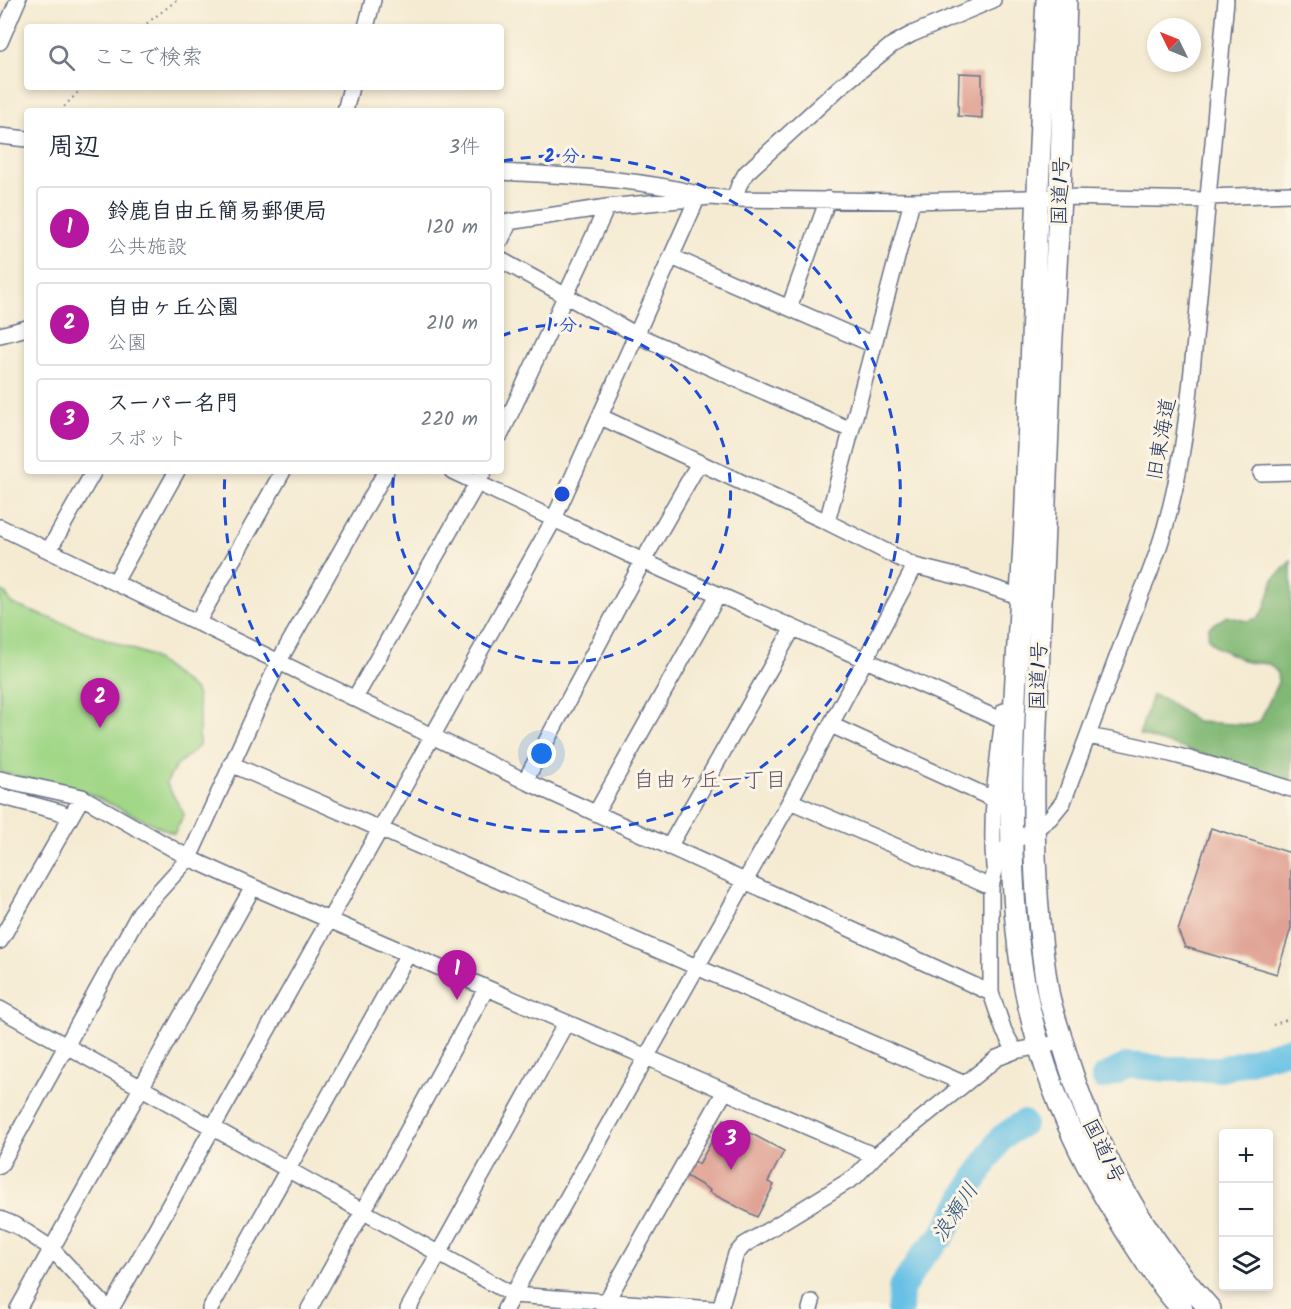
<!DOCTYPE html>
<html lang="ja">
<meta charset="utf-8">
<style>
:root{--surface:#fff;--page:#f6f6f7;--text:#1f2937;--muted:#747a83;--line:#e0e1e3;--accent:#b5179e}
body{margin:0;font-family:Kalam,"Klee One",sans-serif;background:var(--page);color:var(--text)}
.controls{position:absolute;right:18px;bottom:18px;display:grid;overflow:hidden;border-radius:6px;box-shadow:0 3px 9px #0003}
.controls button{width:54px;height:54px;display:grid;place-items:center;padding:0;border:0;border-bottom:2px solid var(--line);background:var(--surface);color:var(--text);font:30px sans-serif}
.compass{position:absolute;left:1147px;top:18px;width:54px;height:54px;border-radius:50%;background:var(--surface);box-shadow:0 3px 9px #0003;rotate:313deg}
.you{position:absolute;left:542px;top:754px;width:21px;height:21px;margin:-15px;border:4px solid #fff;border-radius:50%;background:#1a73e8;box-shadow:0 0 0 9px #1a73e833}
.badge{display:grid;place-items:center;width:39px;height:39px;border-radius:50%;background:var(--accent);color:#fff;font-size:20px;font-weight:700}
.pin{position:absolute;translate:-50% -50px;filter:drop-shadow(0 2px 3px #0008)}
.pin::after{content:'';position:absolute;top:32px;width:21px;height:18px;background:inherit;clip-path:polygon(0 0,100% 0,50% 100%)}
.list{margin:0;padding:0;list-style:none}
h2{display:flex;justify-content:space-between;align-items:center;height:78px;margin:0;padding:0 24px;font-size:26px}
h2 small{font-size:20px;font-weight:400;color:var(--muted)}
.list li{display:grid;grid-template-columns:39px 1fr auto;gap:18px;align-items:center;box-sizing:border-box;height:84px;margin:0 12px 12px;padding:0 12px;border:2px solid var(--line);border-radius:6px}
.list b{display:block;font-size:22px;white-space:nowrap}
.list p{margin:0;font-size:20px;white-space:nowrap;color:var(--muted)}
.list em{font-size:20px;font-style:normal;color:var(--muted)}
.icon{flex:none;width:33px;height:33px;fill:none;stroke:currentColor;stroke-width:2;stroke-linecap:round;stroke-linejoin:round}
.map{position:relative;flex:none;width:1291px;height:1309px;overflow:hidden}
.search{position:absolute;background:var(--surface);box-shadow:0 3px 9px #0003;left:24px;top:24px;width:480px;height:66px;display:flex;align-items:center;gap:15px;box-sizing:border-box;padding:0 21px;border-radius:6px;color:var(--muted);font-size:22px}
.panel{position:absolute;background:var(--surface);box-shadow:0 3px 9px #0003;left:24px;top:108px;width:480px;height:366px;border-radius:6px}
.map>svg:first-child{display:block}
.green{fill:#a2d788;stroke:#5e8373;stroke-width:1.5}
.forest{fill:#81b874;stroke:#4e7469;stroke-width:1.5}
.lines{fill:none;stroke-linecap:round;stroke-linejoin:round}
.river{stroke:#67c1e5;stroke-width:26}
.building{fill:#dfa193}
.minor-casing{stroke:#677187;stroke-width:18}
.highway-casing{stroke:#677187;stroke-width:24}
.path{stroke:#677187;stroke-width:2;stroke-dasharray:1.5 4.5;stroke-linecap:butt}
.minor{stroke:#fff;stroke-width:15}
.highway{stroke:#fff;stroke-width:21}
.ring{fill:none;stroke:#1d4ed8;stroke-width:3;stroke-dasharray:10 8}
.labels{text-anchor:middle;stroke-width:6;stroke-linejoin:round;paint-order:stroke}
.street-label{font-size:21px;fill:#1b2f5e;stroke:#fcf5e5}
.neighbourhood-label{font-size:22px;fill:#605771;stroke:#fcf5e5}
.water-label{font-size:22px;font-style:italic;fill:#2e5480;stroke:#fcf5e5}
.centre{fill:#1d4ed8;stroke:#fcf5e5;stroke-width:3}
.ring-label{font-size:18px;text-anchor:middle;font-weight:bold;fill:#1d4ed8;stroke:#fcf5e5;stroke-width:6;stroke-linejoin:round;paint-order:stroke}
</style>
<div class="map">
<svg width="1291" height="1309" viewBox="0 0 1291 1309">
<rect width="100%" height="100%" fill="#fcf5e5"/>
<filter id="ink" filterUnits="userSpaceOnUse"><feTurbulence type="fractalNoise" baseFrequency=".0167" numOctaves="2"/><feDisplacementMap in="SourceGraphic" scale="12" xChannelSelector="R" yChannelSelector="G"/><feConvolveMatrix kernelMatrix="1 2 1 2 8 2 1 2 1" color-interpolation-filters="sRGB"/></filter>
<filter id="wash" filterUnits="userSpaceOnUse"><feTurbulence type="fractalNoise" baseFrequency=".008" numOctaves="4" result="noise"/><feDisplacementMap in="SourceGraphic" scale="24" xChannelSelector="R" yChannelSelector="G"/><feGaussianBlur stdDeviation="1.35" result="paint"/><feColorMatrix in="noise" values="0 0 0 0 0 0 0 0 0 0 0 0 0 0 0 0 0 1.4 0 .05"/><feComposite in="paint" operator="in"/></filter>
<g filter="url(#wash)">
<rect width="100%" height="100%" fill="#f5ebd3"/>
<!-- green -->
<path class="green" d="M0,590l4,2 8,12 139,52 45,35 3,19v36l-23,20 -10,17 18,31 -10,20 -89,-42 -85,-20z"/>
<!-- forest -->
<path class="forest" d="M1291,561v220l-152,-46 13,-40 11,3 34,24 54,3 9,-4 18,-39 -1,-10 -8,-8 -22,-2 -31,-15 -8,-9 1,-11 18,-11 20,5 11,-3 6,-8 10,-31z"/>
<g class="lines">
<!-- river -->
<path class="river" d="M1104,1077l25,-12 38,4h54l70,-20
M900,1309l1,-20 23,-35 19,-19 27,-48 31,-49 22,-15"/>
</g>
<g id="blocks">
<!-- building -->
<path class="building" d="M959,73l23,1v44l-24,-2z
M1211,828l80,25v75l-14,46 -92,-27 -7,-16z
M724,1119l60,32 -16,31 6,3 -17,32 -48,-25 1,-2 -24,-14 8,-15 5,3z"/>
</g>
</g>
<g filter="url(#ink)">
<use href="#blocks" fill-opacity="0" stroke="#677187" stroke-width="1.5"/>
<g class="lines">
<!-- minor casing -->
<g class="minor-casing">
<path id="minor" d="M366,27l7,-27
M0,42l18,-42
M345,111l6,-24
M0,136l27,3
M501,172c68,4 135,6 201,23
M1208,197l83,-3
M734,199l5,-14 7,-12 94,-86 52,-42 20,-11 81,-34
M501,223l106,-16 104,-10 23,2 178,2 148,-4 148,3
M501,240l9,-19
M672,257l202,88
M501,260l136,75 214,95
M789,308l39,-109
M0,335l27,-7
M601,417l226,105 88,44 49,12 57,19
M501,434l106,-227
M452,471l191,90 360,160
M1261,473l30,-1
M827,522l85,-321
M0,527l525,254 466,212 13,38 11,20
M49,550l45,-79
M115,582l62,-111
M197,623l86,-152
M355,698l129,-227
M831,725l162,74
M1088,736c69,12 136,32 203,53
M231,764l734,320
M0,779l82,18 107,61 64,29 622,269
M525,781l118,-220 56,-98
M0,796l60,16 10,6
M790,801l201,86
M596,813l122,-218
M669,847l124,-219
M994,867c-4,-53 3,-103 10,-156
M0,941l82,-144
M991,993v-106l7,-30 14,-15 21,-11 17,-13 13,-16 77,-206c45,-98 50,-206 60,-311 8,-95 18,-190 26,-285
M0,1009l513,286 201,14
M0,1166l140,-254 49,-54 90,-197 107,-190
M0,1219l17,7 34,22 57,61
M18,1309l235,-422
M111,1309l442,-788 144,-322
M210,1309l198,-355
M309,1309l177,-320
M408,1309l158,-286
M505,1309l285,-508 125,-235
M602,1309l123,-218
M720,1309l16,-55 8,-9 111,-68 20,-21 122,-98 18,-7 47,-9
M810,1309l2,-7"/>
</g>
<!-- highway casing -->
<g class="highway-casing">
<path id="highway" d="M1047,0c-9,167 -15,334 -21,502 -6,148 -25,299 -7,447 11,94 47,186 97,266 20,32 41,66 66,94
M1066,0l-6,197 -9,157 -17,419c-1,73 2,146 14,219 3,17 10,35 15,52 29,101 76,187 147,265"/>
</g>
<!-- path -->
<path class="path" d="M142,27l35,-27
M60,111l23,-24
M1273,1025l18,-7"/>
<!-- minor -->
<use href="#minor" class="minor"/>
<!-- highway -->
<use href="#highway" class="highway"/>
</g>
</g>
<!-- distance rings -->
<g class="ring">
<path d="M501 336A169 169 0 1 1 394 472"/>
<path d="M503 161A338 338 0 1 1 225 473"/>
</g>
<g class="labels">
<!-- street labels -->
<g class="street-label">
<text transform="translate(1060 191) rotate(-88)" y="7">国道1号</text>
<text transform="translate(1161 439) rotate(-80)" y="7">旧東海道</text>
<text transform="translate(1038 676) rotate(-88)" y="7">国道1号</text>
<text transform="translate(1104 1151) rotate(64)" y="7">国道1号</text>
</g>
<!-- neighbourhood labels -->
<g class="neighbourhood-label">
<text x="710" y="787">自由ヶ丘一丁目</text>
</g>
<!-- water labels -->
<g class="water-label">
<text transform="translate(954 1212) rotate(-56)" y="8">浪瀬川</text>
</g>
</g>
<circle cx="562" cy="494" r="9" class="centre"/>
<g class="ring-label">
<text x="562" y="162">2 分</text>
<text x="562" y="331">1 分</text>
</g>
</svg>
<div class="controls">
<button>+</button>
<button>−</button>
<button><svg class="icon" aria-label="layers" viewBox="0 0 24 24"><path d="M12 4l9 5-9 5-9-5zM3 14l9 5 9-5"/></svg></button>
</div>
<svg class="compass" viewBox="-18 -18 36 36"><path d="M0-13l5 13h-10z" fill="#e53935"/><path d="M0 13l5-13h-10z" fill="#747a83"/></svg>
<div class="you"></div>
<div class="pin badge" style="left:457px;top:1000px">1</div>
<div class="pin badge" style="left:100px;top:728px">2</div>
<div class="pin badge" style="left:731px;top:1170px">3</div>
<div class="search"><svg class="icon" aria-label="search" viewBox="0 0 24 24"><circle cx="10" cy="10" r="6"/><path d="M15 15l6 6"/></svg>ここで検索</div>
<section class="panel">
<h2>周辺<small>3件</small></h2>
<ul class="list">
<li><span class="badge">1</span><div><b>鈴鹿自由丘簡易郵便局</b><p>公共施設</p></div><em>120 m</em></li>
<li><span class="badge">2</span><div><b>自由ヶ丘公園</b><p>公園</p></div><em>210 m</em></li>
<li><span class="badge">3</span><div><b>スーパー名門</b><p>スポット</p></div><em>220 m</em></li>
</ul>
</section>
</div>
